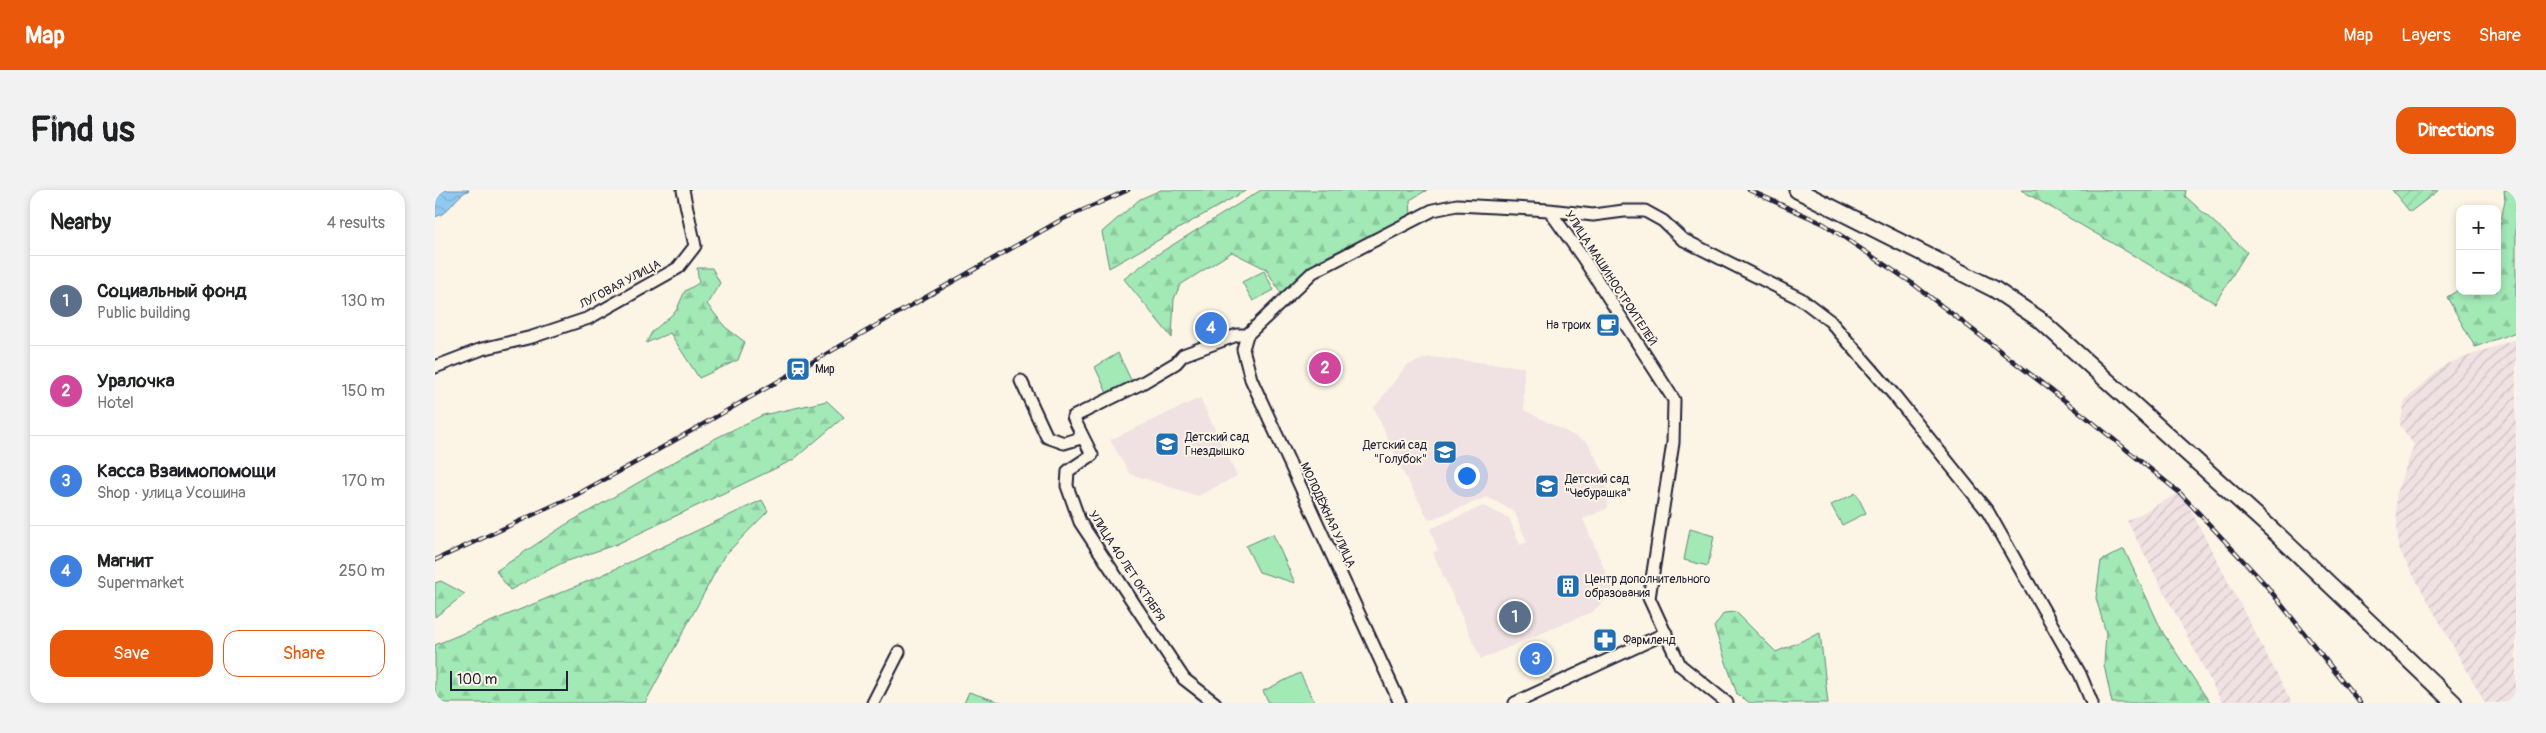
<!DOCTYPE html>
<meta charset="utf-8">
<style>
:root{--surface:#fff;--page:#f2f2f2;--text:#202124;--muted:#757577;--line:#e0e0e0;--accent:#ea580c}
body{margin:0;font-family:Pangolin,sans-serif;background:var(--page);color:var(--text)}
.controls{position:absolute;right:15px;top:15px;display:grid;overflow:hidden;border-radius:10px;box-shadow:0 2px 8px #0003}
.controls button{width:45px;height:45px;display:grid;place-items:center;padding:0;border:0;border-bottom:1px solid var(--line);background:var(--surface);color:var(--text);font:25px sans-serif}
.scale{position:absolute;left:15px;bottom:12px;width:118px;box-sizing:border-box;padding-left:5px;border:2px solid #22223b;border-top:0;font-size:14px;line-height:18px;white-space:nowrap;color:#22223b;-webkit-text-stroke:4px #fcf5e5;paint-order:stroke}
.you{position:absolute;left:1031px;top:285px;width:18px;height:18px;margin:-12px;border:4px solid #fff;border-radius:50%;background:#1a73e8;box-shadow:0 0 0 8px #1a73e833}
.badge{display:grid;place-items:center;width:32px;height:32px;border-radius:50%;background:var(--accent);color:#fff;font-size:16px;font-weight:700}
.pin{position:absolute;translate:-50% -50%;border:2px solid #fff;box-shadow:0 1px 5px #0006}
.list{margin:0;padding:0;list-style:none}
h2{display:flex;justify-content:space-between;align-items:center;height:65px;margin:0;padding:0 20px;font-size:21px}
h2 small{font-size:16px;font-weight:400;color:var(--muted)}
.list li{display:grid;grid-template-columns:32px 1fr auto;gap:15px;align-items:center;box-sizing:border-box;height:90px;padding:0 20px;border-top:1px solid var(--line)}
.list b{display:block;font-size:19px;white-space:nowrap}
.list p{margin:0;font-size:16px;white-space:nowrap;color:var(--muted)}
.list em{font-size:16px;font-style:normal;color:var(--muted)}
.actions{display:flex;gap:10px;padding:15px 20px}
.actions a{flex:1;padding:11px 0;border:1px solid var(--accent);border-radius:15px;text-align:center;font-size:18px;color:var(--accent)}
.actions .main{background:var(--accent);color:#fff}
.map{position:relative;flex:none;width:2081px;height:513px;overflow:hidden;border-radius:15px}
header{display:flex;align-items:center;gap:30px;box-sizing:border-box;height:70px;padding:0 25px;background:var(--accent);color:#fff}
header strong{font-size:24px}
nav{display:flex;gap:28px;margin-inline-start:auto;font-size:18px}
.intro{display:flex;align-items:center;justify-content:space-between;box-sizing:border-box;height:120px;padding:0 30px}
h1{margin:0;font-size:35px}
.button{padding:12px 22px;border-radius:15px;background:var(--accent);color:#fff;font-size:18px;font-weight:700}
main{display:flex;gap:30px;padding:0 30px}
aside{flex:1;background:var(--surface);border-radius:15px;box-shadow:0 2px 8px #0003}
.map>svg:first-child{display:block}
.built{fill:#f0e1e2}
.industrial{fill:url(#industrial-furrows)}
.forest{fill:url(#forest-firs);stroke:#628678}
.park{fill:#a2e9b6;stroke:#628678}
.garden{fill:url(#garden-furrows);stroke:#628678}
.water{fill:url(#water-waves);stroke:#6587a8}
.lines{fill:none;stroke-linecap:round;stroke-linejoin:round}
.minor-casing{stroke:#22223b;stroke-width:15}
.major-casing{stroke:#22223b;stroke-width:19}
.minor{stroke:#fcf5e5;stroke-width:11}
.major{stroke:#fcf5e5;stroke-width:15}
.rail-casing{stroke:#22223b;stroke-width:4.5}
.rail{stroke:#fcf5e5;stroke-width:2.5;stroke-dasharray:8;stroke-linecap:butt}
.labels{text-anchor:middle;stroke-width:4;stroke-linejoin:round;paint-order:stroke}
.street-label{font-size:12px;fill:#22223b;stroke:#fcf5e5}
.poi-label{font-size:12px;fill:#22223b;stroke:#fcf5e5;text-anchor:start}
</style>
<header>
<strong>Map</strong>
<nav><a>Map</a><a>Layers</a><a>Share</a></nav>
</header>
<div class="intro"><h1>Find us</h1><a class="button">Directions</a></div>
<main>
<aside>
<h2>Nearby<small>4 results</small></h2>
<ul class="list">
<li><span class="badge" style="background:#5c6f8a">1</span><div><b>Социальный фонд</b><p>Public building</p></div><em>130 m</em></li>
<li><span class="badge" style="background:#d1479c">2</span><div><b>Уралочка</b><p>Hotel</p></div><em>150 m</em></li>
<li><span class="badge" style="background:#3f7fe0">3</span><div><b>Касса Взаимопомощи</b><p>Shop · улица Усошина</p></div><em>170 m</em></li>
<li><span class="badge" style="background:#3f7fe0">4</span><div><b>Магнит</b><p>Supermarket</p></div><em>250 m</em></li>
</ul>
<div class="actions"><a class="main">Save</a><a>Share</a></div>
</aside>
<div class="map">
<svg width="2081" height="513" viewBox="0 0 2081 513">
<defs>
<pattern id="industrial-furrows" width="10" height="10" patternUnits="userSpaceOnUse" patternTransform="scale(1.25)"><rect width="10" height="10" fill="#f0e1e2"/><path d="M-1 1l2-2M0 10L10 0M9 11l2-2" fill="none" stroke="#cec1c3"/></pattern>
<pattern id="forest-firs" width="22" height="20" patternUnits="userSpaceOnUse" patternTransform="scale(1.25)"><rect width="22" height="20" fill="#a2e9b6"/><path d="M5 1l3.5 6h-7zM16 11l3.5 6h-7z" fill="#8bc89d"/></pattern>
<pattern id="garden-furrows" width="10" height="10" patternUnits="userSpaceOnUse" patternTransform="scale(1.25)"><rect width="10" height="10" fill="#a2e9b6"/><path d="M-1 1l2-2M0 10L10 0M9 11l2-2" fill="none" stroke="#8bc89d"/></pattern>
<pattern id="water-waves" width="16" height="10" patternUnits="userSpaceOnUse" patternTransform="scale(1.25)"><rect width="16" height="10" fill="#91caf0"/><path d="M0 5q4-4 8 0t8 0" fill="none" stroke="#7dadcf"/></pattern>
</defs>
<rect width="100%" height="100%" fill="#fcf5e5"/>
<filter id="ink" filterUnits="userSpaceOnUse"><feTurbulence type="fractalNoise" baseFrequency=".02" numOctaves="2"/><feDisplacementMap in="SourceGraphic" scale="10" xChannelSelector="R" yChannelSelector="G"/><feConvolveMatrix kernelMatrix="1 2 1 2 8 2 1 2 1" color-interpolation-filters="sRGB"/></filter>
<g filter="url(#ink)">
<!-- built -->
<path class="built" d="M995,167l94,10v43l64,33 17,32 3,33 -25,11 31,73 -22,20 -111,47 -48,-106 5,-3 -8,-21 53,-23 26,12 11,27 7,-3 -13,-31 -27,-14 -58,23 -28,-52 -27,-60 33,-43z
M765,208l37,78 -39,20 -68,-22 -20,-34z"/>
<!-- industrial -->
<path class="industrial" d="M2081,149v364h-31l-87,-155 -2,-55 18,-48 -14,-20 5,-25 41,-36z
M1746,302l111,211h-70l-95,-182z"/>
<!-- forest -->
<path class="forest" d="M726,0h86l-138,78 -7,-36 38,-33z
M826,0h166l-17,10 1,16 -94,45 -33,37 -18,-29 -34,-17 -52,33 -6,14 -2,39 -48,-59 26,-20z
M1586,0h165l-1,6 62,56 -32,51z
M2069,0h12v142l-41,15 -28,-50 13,-8v2h37v-50l8,-41z
M262,78h15l8,15 -13,21 18,23 20,15 -7,18 -39,18 -29,-45 -24,10 6,-11 24,-21 9,-20 14,-8z
M392,211l17,16 -51,43 -176,84 -55,19 -52,27 -14,-19 69,-46 147,-85 51,-25z
M327,310l6,11 -44,45 -79,147h-210v-58l163,-68z
M1689,359l39,84 47,70h-98l-8,-38 2,-32 -10,-35 5,-37z
M6,391l24,13 -30,23v-34z
M1301,422l40,40 44,-19 8,70h-78l-13,-9 -23,-67 10,-14z
M534,502l33,11h-38z"/>
<!-- park -->
<path class="park" d="M829,81l10,19 -21,11 -11,-19z
M683,163l14,29 -25,11 -12,-26z
M1421,303l10,20 -24,12 -11,-20z
M1255,339l24,7 -6,30 -24,-6z
M838,344l22,49 -36,-11 -13,-26z
M865,483l15,30h-46l-6,-12z"/>
<!-- garden -->
<path class="garden" d="M1957,0h47l-29,22z"/>
<!-- water -->
<path class="water" d="M0,0h34c-14,6 -20,24 -34,27z"/>
<g class="lines">
<!-- minor casing -->
<g class="minor-casing">
<path id="minor" d="M1114,20l44,5 31,-4h21l18,10 19,18 119,60 29,22 65,75 93,116 92,162 12,29
M812,145l-4,14 8,30 149,324
M0,177l47,-18 50,-12 57,-19 89,-50 17,-22 -12,-56
M586,191l26,56 17,6 17,-5
M438,513l26,-51
M780,513l-31,-24 -104,-157 -13,-36 1,-15 24,-16 -19,-38 69,-34 34,-20 7,-8 54,-20h10l66,-63 120,-62 24,-5 92,5 34,48 91,142 -1,43 -24,155 31,67 47,38
M1080,513l151,-70"/>
</g>
<!-- major casing -->
<g class="major-casing">
<path id="major" d="M1362,0l197,99 45,30 240,217 175,167"/>
</g>
<!-- minor -->
<use href="#minor" class="minor"/>
<!-- major -->
<use href="#major" class="major"/>
<!-- rail casing -->
<g class="rail-casing">
<path id="rail" d="M1314,0l75,34 88,59 174,134 94,76 85,91 95,119
M0,370l141,-65 66,-36 419,-239 67,-30"/>
</g>
<!-- rail -->
<use href="#rail" class="rail"/>
</g>
</g>
<!-- icons -->
<defs>
<g id="cafe-square" transform="scale(1.25)"><rect x="-9" y="-9" width="18" height="18" rx="4" fill="#1f6fb2" stroke="#fcf5e5"/><path d="M-5.5-4.5H6V0H3Q3 3.5 0 3.5H-2.5Q-5.5 3.5-5.5 0ZM3-3.2v2h1.7v-2ZM-6 4.5H4V6H-6Z" fill="#fff"/></g>
<g id="station-square" transform="scale(1.25)"><rect x="-9" y="-9" width="18" height="18" rx="4" fill="#1f6fb2" stroke="#fcf5e5"/><path d="M-3-6H3Q5-6 5-4V2Q5 4 3 4L4.5 6H3L1.5 4h-3L-3 6H-4.5L-3 4Q-5 4-5 2V-4Q-5-6-3-6ZM-3.5-4v3h7v-3ZM-3.5 1v1.5H-2V1ZM2 1v1.5H3.5V1Z" fill="#fff"/></g>
<g id="school-square" transform="scale(1.25)"><rect x="-9" y="-9" width="18" height="18" rx="4" fill="#1f6fb2" stroke="#fcf5e5"/><path d="M0-5L7-2L0 1L-7-2ZM-4 1L0 2.5L4 1V4Q0 6-4 4Z" fill="#fff"/></g>
<g id="building-square" transform="scale(1.25)"><rect x="-9" y="-9" width="18" height="18" rx="4" fill="#1f6fb2" stroke="#fcf5e5"/><path d="M-4-6H4V6H1V3H-1V6H-4ZM-2.5-4.3h1.7v1.8h-1.7ZM.8-4.3h1.7v1.8H.8ZM-2.5-1h1.7V.8h-1.7ZM.8-1h1.7V.8H.8Z" fill="#fff"/></g>
<g id="pharmacy-square" transform="scale(1.25)"><rect x="-9" y="-9" width="18" height="18" rx="4" fill="#1f6fb2" stroke="#fcf5e5"/><path d="M-2-6h4v4h4v4h-4v4h-4v-4h-4v-4h4Z" fill="#fff"/></g>
</defs>
<g fill-rule="evenodd">
<use href="#cafe-square" x="1173" y="135"/>
<use href="#station-square" x="363" y="179"/>
<use href="#school-square" x="732" y="254"/>
<use href="#school-square" x="1010" y="262"/>
<use href="#school-square" x="1112" y="296"/>
<use href="#building-square" x="1133" y="396"/>
<use href="#pharmacy-square" x="1170" y="450"/>
</g>
<g class="labels">
<!-- street labels -->
<g class="street-label">
<text transform="translate(1176 88) rotate(57)" y="4">УЛИЦА МАШИНОСТРОИТЕЛЕЙ</text>
<text transform="translate(185 94) rotate(-28)" y="4">ЛУГОВАЯ УЛИЦА</text>
<text transform="translate(893 325) rotate(65)" y="4">МОЛОДЁЖНАЯ УЛИЦА</text>
<text transform="translate(692 376) rotate(57)" y="4">УЛИЦА 40 ЛЕТ ОКТЯБРЯ</text>
</g>
<!-- poi labels -->
<g class="poi-label">
<text x="1156" y="139" text-anchor="end">На троих</text>
<text x="380" y="183">Мир</text>
<text x="750" y="251">Детский сад<tspan x="750" dy="14">Гнездышко</tspan></text>
<text x="992" y="259" text-anchor="end">Детский сад<tspan x="992" dy="14">"Голубок"</tspan></text>
<text x="1130" y="293">Детский сад<tspan x="1130" dy="14">"Чебурашка"</tspan></text>
<text x="1150" y="393">Центр дополнительного<tspan x="1150" dy="14">образования</tspan></text>
<text x="1188" y="454">Фармленд</text>
</g>
</g>
</svg>
<div class="controls">
<button>+</button>
<button>−</button>
</div>
<div class="scale">100 m</div>
<div class="you"></div>
<div class="pin badge" style="left:1080px;top:427px;background:#5c6f8a">1</div>
<div class="pin badge" style="left:890px;top:178px;background:#d1479c">2</div>
<div class="pin badge" style="left:1101px;top:469px;background:#3f7fe0">3</div>
<div class="pin badge" style="left:776px;top:138px;background:#3f7fe0">4</div>
</div>
</main>
